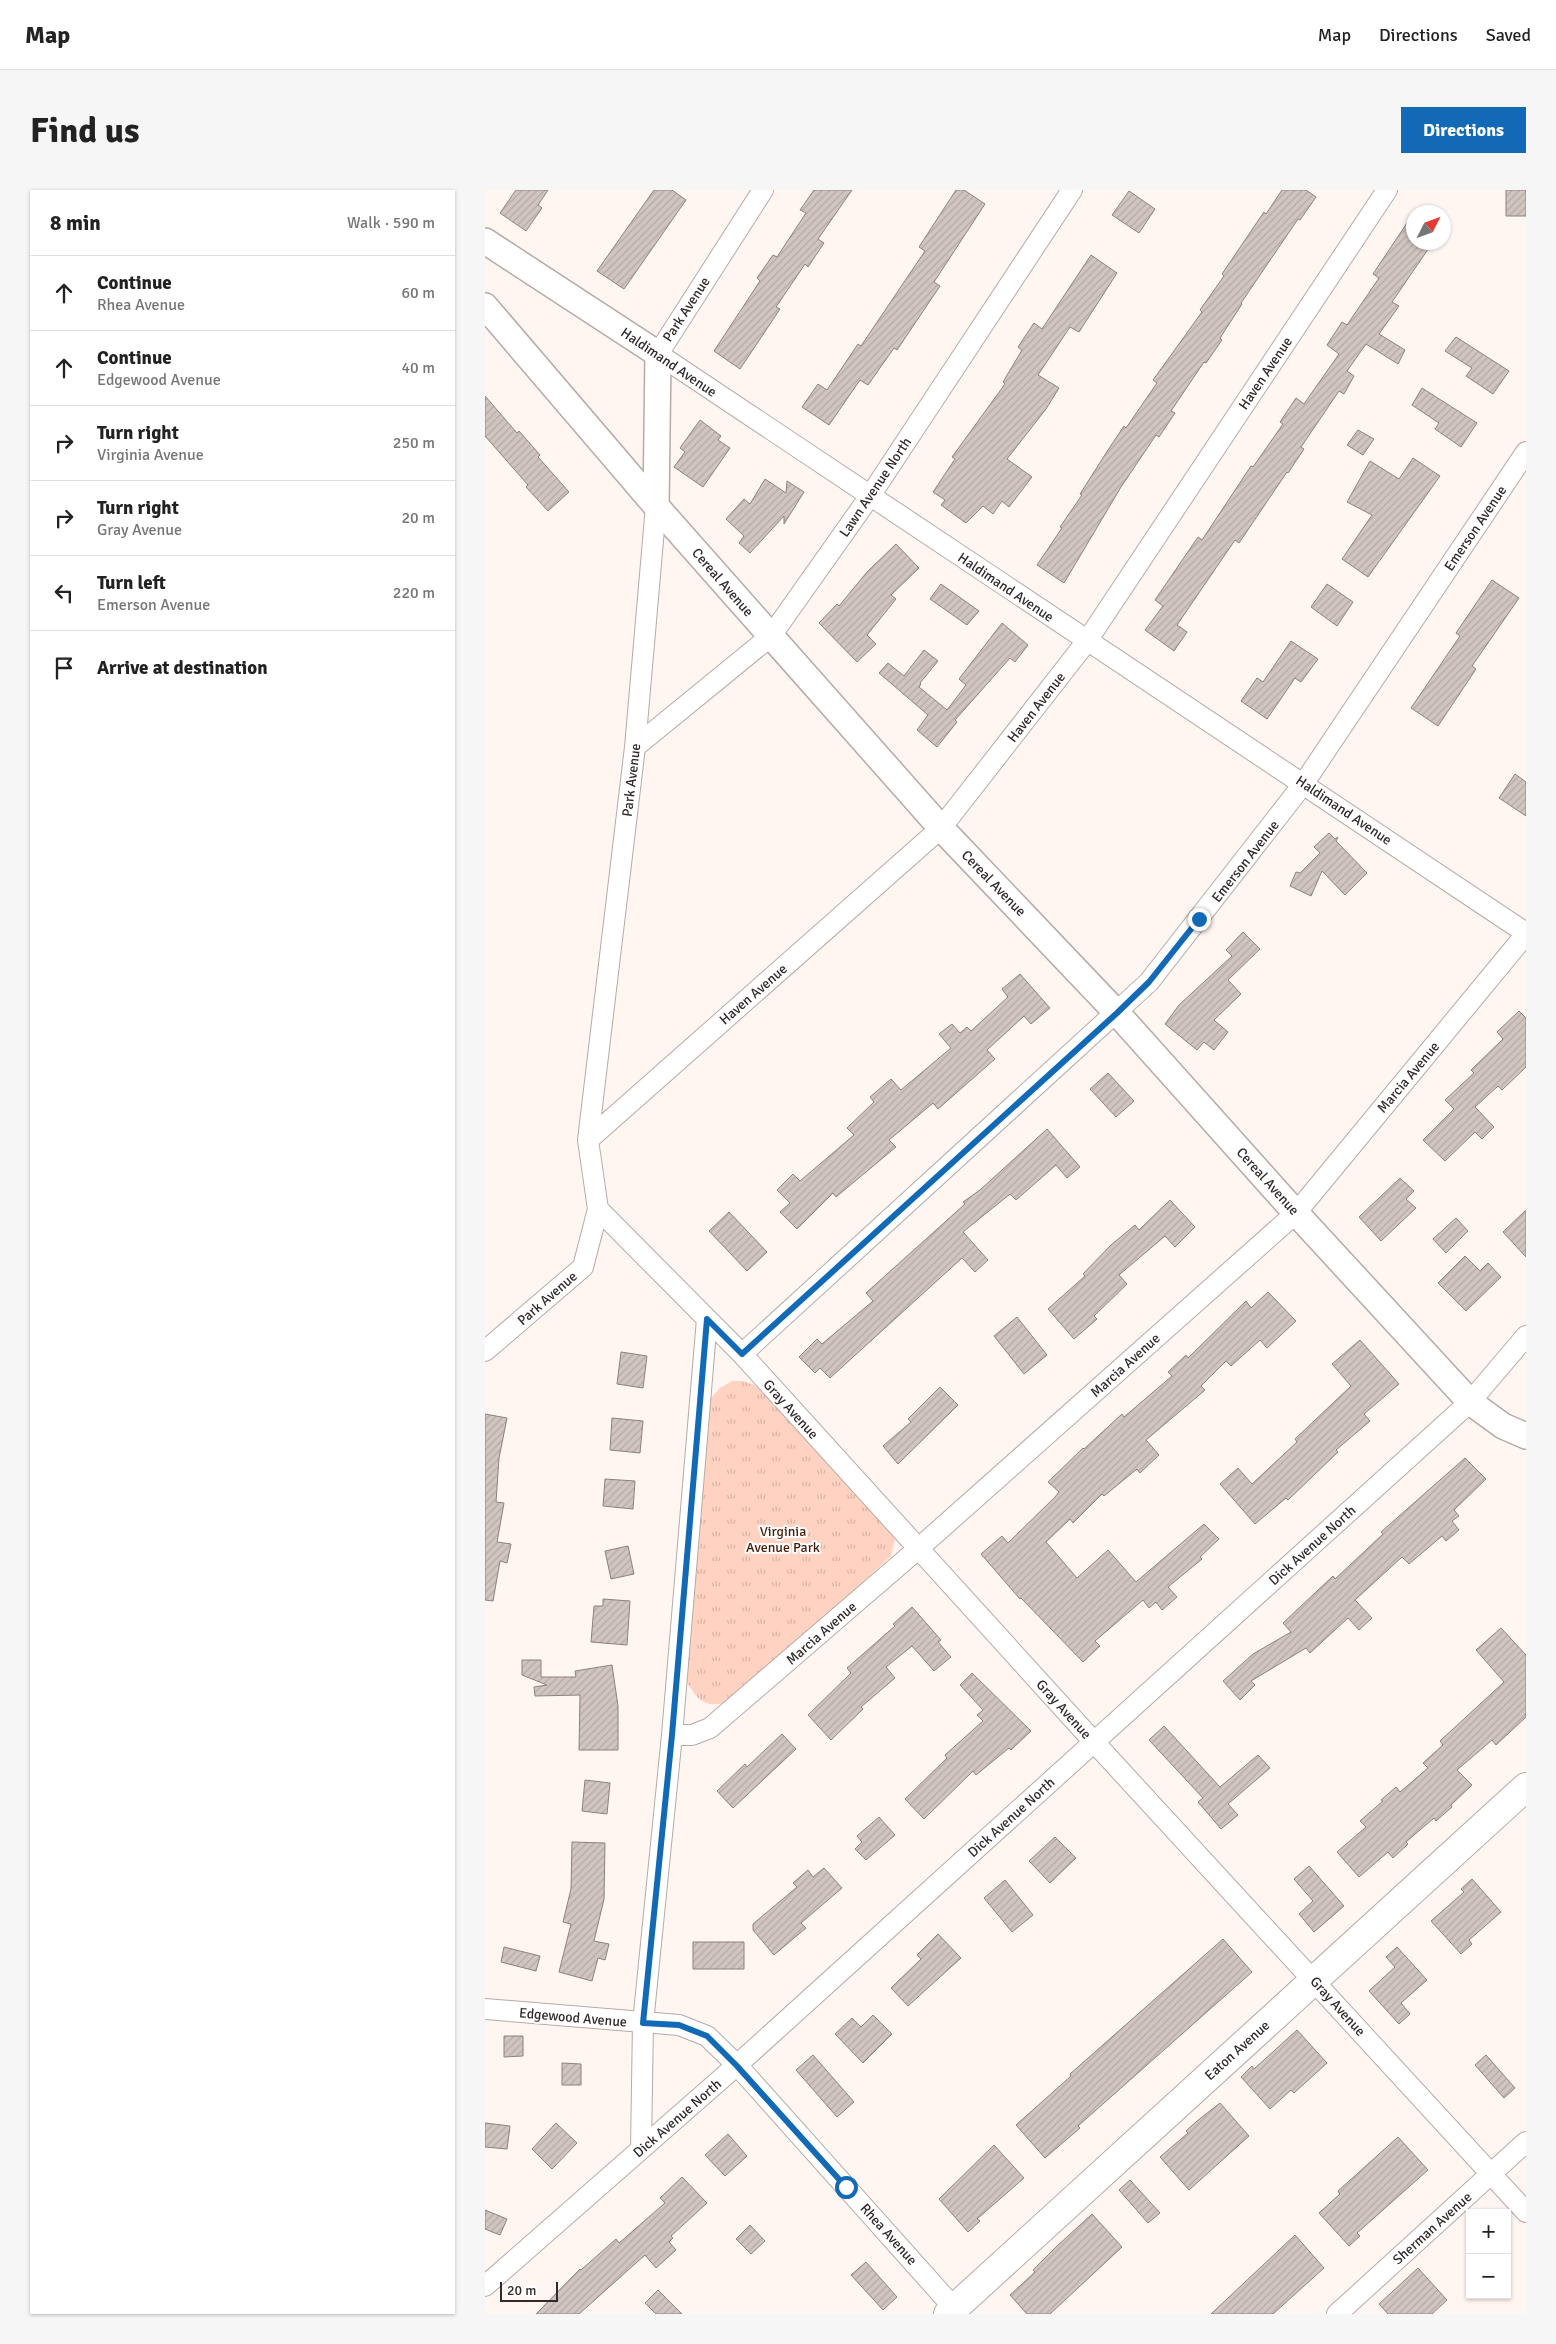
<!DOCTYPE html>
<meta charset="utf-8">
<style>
:root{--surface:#fff;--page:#f6f6f6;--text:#222;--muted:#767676;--line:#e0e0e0;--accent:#126ab7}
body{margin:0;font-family:Signika,sans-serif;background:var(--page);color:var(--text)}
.controls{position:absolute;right:15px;bottom:15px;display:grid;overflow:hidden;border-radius:0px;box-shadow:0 1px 4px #0004}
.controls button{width:45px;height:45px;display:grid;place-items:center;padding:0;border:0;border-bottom:1px solid var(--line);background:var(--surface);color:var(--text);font:25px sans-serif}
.compass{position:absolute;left:921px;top:15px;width:45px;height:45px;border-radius:50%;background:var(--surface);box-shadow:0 1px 4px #0004;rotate:48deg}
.scale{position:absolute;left:15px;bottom:12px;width:58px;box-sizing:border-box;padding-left:5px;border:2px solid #302b2a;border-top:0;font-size:14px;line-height:18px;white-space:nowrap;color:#302b2a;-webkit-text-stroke:4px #fff;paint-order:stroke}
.stop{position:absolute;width:15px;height:15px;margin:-11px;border:4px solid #126ab7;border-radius:50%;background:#fff}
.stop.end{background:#126ab7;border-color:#fff;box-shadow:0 1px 5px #0008}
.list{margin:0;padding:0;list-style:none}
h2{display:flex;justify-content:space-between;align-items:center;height:65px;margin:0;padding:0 20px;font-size:21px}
h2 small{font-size:16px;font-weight:400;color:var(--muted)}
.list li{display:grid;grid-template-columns:32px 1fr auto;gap:15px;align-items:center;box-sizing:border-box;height:75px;padding:0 20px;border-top:1px solid var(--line)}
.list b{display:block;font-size:19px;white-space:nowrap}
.list p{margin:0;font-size:16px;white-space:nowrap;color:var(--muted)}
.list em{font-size:16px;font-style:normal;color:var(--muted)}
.icon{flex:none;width:28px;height:28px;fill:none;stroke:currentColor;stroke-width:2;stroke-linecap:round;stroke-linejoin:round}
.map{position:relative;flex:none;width:1041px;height:2124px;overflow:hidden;border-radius:0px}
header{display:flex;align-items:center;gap:30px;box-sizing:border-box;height:70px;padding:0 25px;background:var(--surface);border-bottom:1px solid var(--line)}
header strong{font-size:24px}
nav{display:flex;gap:28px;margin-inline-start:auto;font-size:18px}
.intro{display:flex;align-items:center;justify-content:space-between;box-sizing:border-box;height:120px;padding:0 30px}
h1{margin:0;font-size:35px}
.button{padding:12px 22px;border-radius:0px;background:var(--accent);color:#fff;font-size:18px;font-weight:700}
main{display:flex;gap:30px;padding:0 30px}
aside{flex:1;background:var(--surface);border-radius:0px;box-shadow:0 1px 4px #0004}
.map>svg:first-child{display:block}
.park{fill:url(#park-tufts)}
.building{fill:url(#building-hatch);stroke:#8c817d}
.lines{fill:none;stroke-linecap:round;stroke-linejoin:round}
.minor-casing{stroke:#b6aaa6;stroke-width:22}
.tertiary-casing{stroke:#b6aaa6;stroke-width:28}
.secondary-casing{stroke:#b6aaa6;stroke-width:30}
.minor{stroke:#fff;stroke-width:20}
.tertiary{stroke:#fff;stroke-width:25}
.secondary{stroke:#fff;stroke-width:28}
.route{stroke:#126ab7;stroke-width:6}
.labels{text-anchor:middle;stroke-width:4;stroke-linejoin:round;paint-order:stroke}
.street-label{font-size:14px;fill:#302b2a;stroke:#fff}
.park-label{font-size:14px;fill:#471a06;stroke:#fff}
</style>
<header>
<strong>Map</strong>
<nav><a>Map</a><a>Directions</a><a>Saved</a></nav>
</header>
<div class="intro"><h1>Find us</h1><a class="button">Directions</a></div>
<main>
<aside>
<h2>8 min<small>Walk · 590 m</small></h2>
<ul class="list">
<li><svg class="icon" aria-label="ahead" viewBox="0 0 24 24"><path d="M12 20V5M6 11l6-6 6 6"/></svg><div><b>Continue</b><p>Rhea Avenue</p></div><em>60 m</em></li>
<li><svg class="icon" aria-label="ahead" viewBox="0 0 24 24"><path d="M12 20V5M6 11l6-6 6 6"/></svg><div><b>Continue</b><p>Edgewood Avenue</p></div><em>40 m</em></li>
<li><svg class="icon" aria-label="right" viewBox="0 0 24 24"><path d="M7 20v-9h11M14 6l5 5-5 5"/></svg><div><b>Turn right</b><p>Virginia Avenue</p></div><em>250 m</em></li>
<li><svg class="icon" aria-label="right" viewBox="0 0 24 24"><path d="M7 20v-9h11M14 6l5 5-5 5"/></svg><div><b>Turn right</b><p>Gray Avenue</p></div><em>20 m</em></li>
<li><svg class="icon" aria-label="left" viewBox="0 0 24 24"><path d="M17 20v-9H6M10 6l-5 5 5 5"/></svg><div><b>Turn left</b><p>Emerson Avenue</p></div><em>220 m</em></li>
<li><svg class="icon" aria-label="arrive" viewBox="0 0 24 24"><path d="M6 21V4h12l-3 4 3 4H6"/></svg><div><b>Arrive at destination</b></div></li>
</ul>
</aside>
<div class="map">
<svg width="1041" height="2124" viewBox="0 0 1041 2124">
<defs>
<pattern id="park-tufts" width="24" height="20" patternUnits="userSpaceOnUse" patternTransform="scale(1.25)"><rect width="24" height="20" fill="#ffd2c1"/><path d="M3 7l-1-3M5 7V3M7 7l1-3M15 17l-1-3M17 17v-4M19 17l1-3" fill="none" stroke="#dbb4a6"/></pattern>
<pattern id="building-hatch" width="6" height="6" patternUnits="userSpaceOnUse" patternTransform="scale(1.25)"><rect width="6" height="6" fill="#d1c5c0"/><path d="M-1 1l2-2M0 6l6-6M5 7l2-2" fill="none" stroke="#b4a9a5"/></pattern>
</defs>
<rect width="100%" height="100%" fill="#fff5f1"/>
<!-- park -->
<path class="park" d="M247,1191h11l17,6 130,142 5,10 -4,17 -157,146c-29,5 -33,3 -48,-21l23,-281 11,-12z"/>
<!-- building -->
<path class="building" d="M31,0h32l-10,15 4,3 -16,23 -26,-18z
M169,0h18l14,10 -62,89 -27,-18z
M329,0h38l-34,49 6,4 -16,24 -3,-3 -29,43 4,2 -40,60 -26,-18 46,-70 -3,-3 16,-23 4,2 29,-44 -6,-3z
M471,0h8l21,14 -51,78 6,4 -43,64 -3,-2 -26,37 -8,-5 -31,45 -27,-18 16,-23 9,6 31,-46 3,2 64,-95 -6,-4z
M797,0h24l10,7 -16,23 -2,-1 -57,84 1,1 -22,34 2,2 -16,23 -2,-1 -33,49 4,2 -16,24 -3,-2 -35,52 -57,96 -27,-18 25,-37 -2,-1 22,-32 -2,-1 28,-44 16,-24 2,2 31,-45 -4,-3 49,-68 -2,-2 24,-34 -2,-2 42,-62 2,2z
M1021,0h20v26h-20z
M644,1l26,18 -16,24 -27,-18z
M928,24v28h20l-41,60 7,4 -20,28 26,16 -7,14 -32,-20 -19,27 7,5 -10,18 -5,-3 -38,56 3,2 -16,24 -1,-1 -48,71 -4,-3 -58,85 10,7 -13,19 -29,-21 18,-24 -8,-6 43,-63 4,3 49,-74 2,1 30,-43 -3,-2 16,-24 8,6 35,-50 -12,-9 15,-23 5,3 32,-47 -6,-4z
M606,65l26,18 -38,59 -9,-5 -32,48 21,13 -13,21 -39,50 25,18 -23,30 -7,-6 -9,13 -10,-8 -17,17 -25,-18 4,-5 -12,-8 22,-33 -3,-2 53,-73 -2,-2 19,-32 -4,-3 16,-24 8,6z
M971,147l53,34 -16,23 -27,-18 6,-8 -27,-17z
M937,198l55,35 -16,24 -26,-18 4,-6 -27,-18z
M0,206l32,37 2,-2 21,24 -2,2 31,35 -21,19 -22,-24 2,-2 -43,-49z
M215,230l21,16 -3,4 12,8 -27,39 -29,-20 11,-15 -5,-4z
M873,240l16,9 -11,16 -16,-10z
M928,268l27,18 -72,101 -26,-18 30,-44 -25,-13 23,-41 29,18z
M280,289l21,14 1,-12 17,11 -20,32v-8l-34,37 -11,-10 5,-7 -18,-17 18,-20 6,5z
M411,354l23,24 -28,27 5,4 -29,36 9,9 -19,18 -38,-39 18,-19 2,2 28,-34z
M1007,390l27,18 -47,68 4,3 -38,57 -27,-18 49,-72 -4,-3z
M456,394l38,27 -12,14 -37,-26z
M842,394l26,18 -16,24 -26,-19z
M517,433l26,22 -13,17 -5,-4 -55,62 2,2 -20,25 -20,-17 11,-15 -49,-42 9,-10 16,13 20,-26 14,11 -18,22 1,1 -2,3 28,23 19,-25 -7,-6z
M806,451l27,18 -17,23 -6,-4 -28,41 -26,-18 16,-23 6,4z
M1030,584l11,8v34l-27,-18z
M844,643l6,6 3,-2 -2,4 31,32 -22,22 -23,-24 -11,25 -21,-10 6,-14 4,1 20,-20 -6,-6z
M758,742l17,17 -32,31 13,14 -27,26 14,12 -14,18 -10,-8 -7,8 -32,-26 14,-19 53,-49 -6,-6z
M535,784l30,34 -19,16 -7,-8 -37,34 8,9 -57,50 -5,-6 -44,37 7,7 -60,50 -3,-4 -36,36 -17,-17 10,-9 -13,-13 16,-16 7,7 54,-46 -7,-7 27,-26 -4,-5 21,-18 10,11 50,-42 -12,-14 13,-10 8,9 7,-6 4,4 37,-34 -6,-8z
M1034,821l7,7v49l-24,23 -4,-4 -23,21 19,20 -12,12 -7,-7 -30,29 -22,-21 31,-31 -9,-9 29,-27 -3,-3 32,-31 -6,-7z
M623,883l26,28 -18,16 -26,-28z
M562,939l33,38 -13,11 -11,-13 -40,35 -6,-6 -47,38 25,28 -13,12 -13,-14 -132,120 -10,-10 -5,5 -16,-16 18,-18 5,5 51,-43 -7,-8 99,-89 -2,-2 17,-12z
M915,988l14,13 -8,8 10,9 -35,33 -22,-24z
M685,1010l25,27 -20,20 -10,-11 -46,39 8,9 -33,32 3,3 -23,20 -26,-30 37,-33 -2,-2 28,-29 24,-20 4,5z
M1041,1020v47l-23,-25z
M244,1022l38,40 -20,19 -38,-40z
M971,1028l12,13 -22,22 -13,-14z
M980,1066l15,15 8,-8 13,14 -35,34 -28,-28z
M783,1102l28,29 -29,27 -7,-8 -29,26 -5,-5 -25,25 4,4 -59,50 13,15 -19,18 -3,-4 -33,27 -2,-2 -29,29 -3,-4 -24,23 31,36 31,-28 28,32 68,-58 15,15 -19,18 2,2 -34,28 9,10 -15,13 -6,-8 -7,6 -6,-8 -48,41 5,5 -17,16 -62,-64 -1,1 -39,-45 21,-18 6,7 47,-46 4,-5 -11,-10 35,-34 1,1 38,-35 2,3 48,-41 -4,-4 18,-17 2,3 58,-57 5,7z
M532,1127l30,38 -23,19 -30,-38z
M875,1150l39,44 -35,30 6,7 -34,29 2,2 -50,48 -2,-2 -31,26 -35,-40 18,-16 14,16 45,-42 -2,-3 56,-53 -19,-22z
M136,1162l26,4 -4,32 -26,-4z
M455,1197l18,18 -60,59 -15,-18 28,-24 -3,-3z
M0,1224l22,4 -8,40 -3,44 8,1 -7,39 14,2 -4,19 -7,-2 -7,40 -8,-1z
M127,1228l31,3 -3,32 -30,-3z
M980,1268l21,21 -32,31 5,6 -7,5 7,9 -13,11 -4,-5 -33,28 -7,-7 -47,43 17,18 -13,12 -11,-12 -38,35 -4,-5 -55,33 4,4 -15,15 -17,-19 30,-27 38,-22 -8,-9 50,-47 2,3 48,-45 -2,-2z
M120,1289l30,2 -2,28 -30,-3z
M143,1356l6,28 -23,5 -6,-28z
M118,1409l27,2 -3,44 -36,-3 3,-36h9z
M427,1417l29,33 -3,2 13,15 -17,14 -22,-25 -26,21 9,11 -34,29 2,2 -32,31 -23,-25 43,-42 -4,-5 48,-42 -2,-2z
M1016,1438l25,27v62l-30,28 -4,-5 -35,30 15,15 -21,20 1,2 -16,14 -2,-3 -28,24 2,2 -15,14 -5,-6 -29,25 -22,-25 29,-25 -6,-6 23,-20 -2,-1 15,-13 4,5 28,-24 -5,-5 20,-18 -3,-4 64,-59 -28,-32z
M37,1470h19v17h35l-1,-6 37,-6 6,41v44h-39l1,-55 -45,1 -1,-9 13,-2 -25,-10z
M487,1483l59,58 -20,19 -2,-2 -33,27 -3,-4 -49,48 -19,-20 42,-41 -2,-3 38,-34 -6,-6 6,-5 -23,-25z
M679,1536l56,61 38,-32 12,13 -42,36 10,11 -17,14 -23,-27 5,-4 -54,-58z
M297,1544l14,15 -63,59 -16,-17 28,-27 2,3z
M100,1590l25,3 -3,31 -25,-3z
M394,1627l16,18 -29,25 -11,-11 7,-7 -5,-6z
M570,1647l21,21 -26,25 -21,-22z
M87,1652l33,1 -1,56 -10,42 15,3 -4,16 -7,-2 -6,23 -33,-9 12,-48 -8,-2 8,-33z
M824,1676l35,40 -30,26 -15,-18 14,-13 -19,-22z
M339,1678l18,20 -41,35 5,5 -32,27 -21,-25v-6l44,-37 -4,-4 15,-13 5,7z
M987,1689l29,33 -32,28 3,4 -11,10 -30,-33 33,-29 -3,-3z
M520,1690l28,35 -21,17 -28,-34z
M453,1744l23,24 -53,48 -17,-18 30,-29 -4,-4z
M738,1749l29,33 -174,154 2,2 -35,30 -29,-33 55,-49 -1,-2z
M208,1752h51v27h-51z
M19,1757l36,9 -4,15 -35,-9z
M912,1757l30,33 -26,23 9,11 -11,10 -30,-33 26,-24 -9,-10z
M388,1825l19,19 -29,29 -28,-29 17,-16 9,9z
M812,1840l30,33 -33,30 -3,-3 -21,19 -29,-32 11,-11 2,3z
M19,1846h19v20l-19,1z
M328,1865l41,47 -17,15 -41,-47z
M1001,1865l29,33 -11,10 -29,-33z
M77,1873l19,1v21h-19z
M735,1913l29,33 -60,54 -29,-33 28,-24 -2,-2 11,-10z
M0,1933l25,3 -3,23 -22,-2z
M71,1933l21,20 -25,26 -20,-20z
M243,1944l19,22 -22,20 -20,-21z
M913,1947l30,33 -71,63 3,3 -11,10 -30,-33 21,-19 -2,-3z
M509,1955l30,33 -47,41 3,2 -12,11 -29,-33z
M197,1987l25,26 -36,33 2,2 -4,4 7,8 -20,18 -11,-13 -66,59h-43l44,-45 1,1 35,-31 3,4 46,-40 -5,-5z
M645,1990l30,33 -12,10 -29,-33z
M0,2020l22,9 -7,16 -15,-6z
M607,2024l30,33 -72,67h-23l-17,-19 25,-23 -2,-2 23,-23z
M265,2035l15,16 -14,13 -15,-15z
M810,2045l29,33 -51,46h-62z
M381,2072l31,35 -14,13 -32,-35z
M933,2078l29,32 -15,14h-44l-9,-10z
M173,2100l24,24h-26l-11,-11z"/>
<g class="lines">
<!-- minor casing -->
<g class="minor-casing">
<path id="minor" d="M278,0l-105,164 868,579
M150,557l136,-111 99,-140 202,-306
M103,950l353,-312 146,-187 300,-451
M113,1019l144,145 352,388 432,470
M0,1161l98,-84 15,-58 -10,-69 47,-393 21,-241
M257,1164l407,-372 155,-199 222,-331
M187,1545h20l18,-7 209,-180 377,-335 230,-279
M0,1819l194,16 28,11 30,29 217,243
M156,1958l2,-125 29,-288 35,-416
M0,2096l252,-221 733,-663 56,-66
M852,2124l189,-172"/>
</g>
<!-- tertiary casing -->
<g class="tertiary-casing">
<path id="tertiary" d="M0,51l173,113 -2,152
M0,116l171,200 285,322 176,185 179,200 174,189 33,24 23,10"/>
</g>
<!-- secondary casing -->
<g class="secondary-casing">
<path id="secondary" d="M463,2124l578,-527"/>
</g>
<!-- minor -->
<use href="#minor" class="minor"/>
<!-- tertiary -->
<use href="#tertiary" class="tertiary"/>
<!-- secondary -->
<use href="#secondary" class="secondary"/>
</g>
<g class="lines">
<!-- route -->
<path class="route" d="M361,1997l-109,-121 -30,-30 -28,-11 -36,-2 29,-288 35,-416 35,35 375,-341 32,-31 50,-63"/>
</g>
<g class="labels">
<!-- street labels -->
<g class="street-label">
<text transform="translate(201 119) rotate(-57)" y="5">Park Avenue</text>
<text transform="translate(184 172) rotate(34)" y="5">Haldimand Avenue</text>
<text transform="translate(780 183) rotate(-56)" y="5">Haven Avenue</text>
<text transform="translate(390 297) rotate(-56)" y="5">Lawn Avenue North</text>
<text transform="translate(990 338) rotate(-56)" y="5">Emerson Avenue</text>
<text transform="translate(238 392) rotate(49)" y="5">Cereal Avenue</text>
<text transform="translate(521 397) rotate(34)" y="5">Haldimand Avenue</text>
<text transform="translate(551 517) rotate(-52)" y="5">Haven Avenue</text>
<text transform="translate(146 590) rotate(-83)" y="5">Park Avenue</text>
<text transform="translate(859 620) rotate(34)" y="5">Haldimand Avenue</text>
<text transform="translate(760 671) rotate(-52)" y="5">Emerson Avenue</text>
<text transform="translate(509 693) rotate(46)" y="5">Cereal Avenue</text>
<text transform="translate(268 804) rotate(-41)" y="5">Haven Avenue</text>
<text transform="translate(923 887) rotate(-50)" y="5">Marcia Avenue</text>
<text transform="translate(783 991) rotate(48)" y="5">Cereal Avenue</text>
<text transform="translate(62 1108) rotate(-41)" y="5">Park Avenue</text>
<text transform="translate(640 1175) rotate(-42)" y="5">Marcia Avenue</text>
<text transform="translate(306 1219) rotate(48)" y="5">Gray Avenue</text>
<text transform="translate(827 1355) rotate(-42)" y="5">Dick Avenue North</text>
<text transform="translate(336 1443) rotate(-41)" y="5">Marcia Avenue</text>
<text transform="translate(579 1519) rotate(48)" y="5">Gray Avenue</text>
<text transform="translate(526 1627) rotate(-42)" y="5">Dick Avenue North</text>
<text transform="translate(853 1816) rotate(48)" y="5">Gray Avenue</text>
<text transform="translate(88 1827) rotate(5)" y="5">Edgewood Avenue</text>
<text transform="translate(752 1860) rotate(-42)" y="5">Eaton Avenue</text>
<text transform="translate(192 1928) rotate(-41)" y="5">Dick Avenue North</text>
<text transform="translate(947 2038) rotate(-42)" y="5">Sherman Avenue</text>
<text transform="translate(404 2044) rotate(48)" y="5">Rhea Avenue</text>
</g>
<!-- park labels -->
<g class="park-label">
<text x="298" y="1346">Virginia<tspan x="298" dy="16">Avenue Park</tspan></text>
</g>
</g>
</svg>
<div class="controls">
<button>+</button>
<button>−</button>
</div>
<svg class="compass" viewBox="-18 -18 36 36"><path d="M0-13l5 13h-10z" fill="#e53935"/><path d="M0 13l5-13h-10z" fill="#767676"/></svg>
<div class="scale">20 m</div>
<div class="stop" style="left:361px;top:1997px"></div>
<div class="stop end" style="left:714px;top:729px"></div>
</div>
</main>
